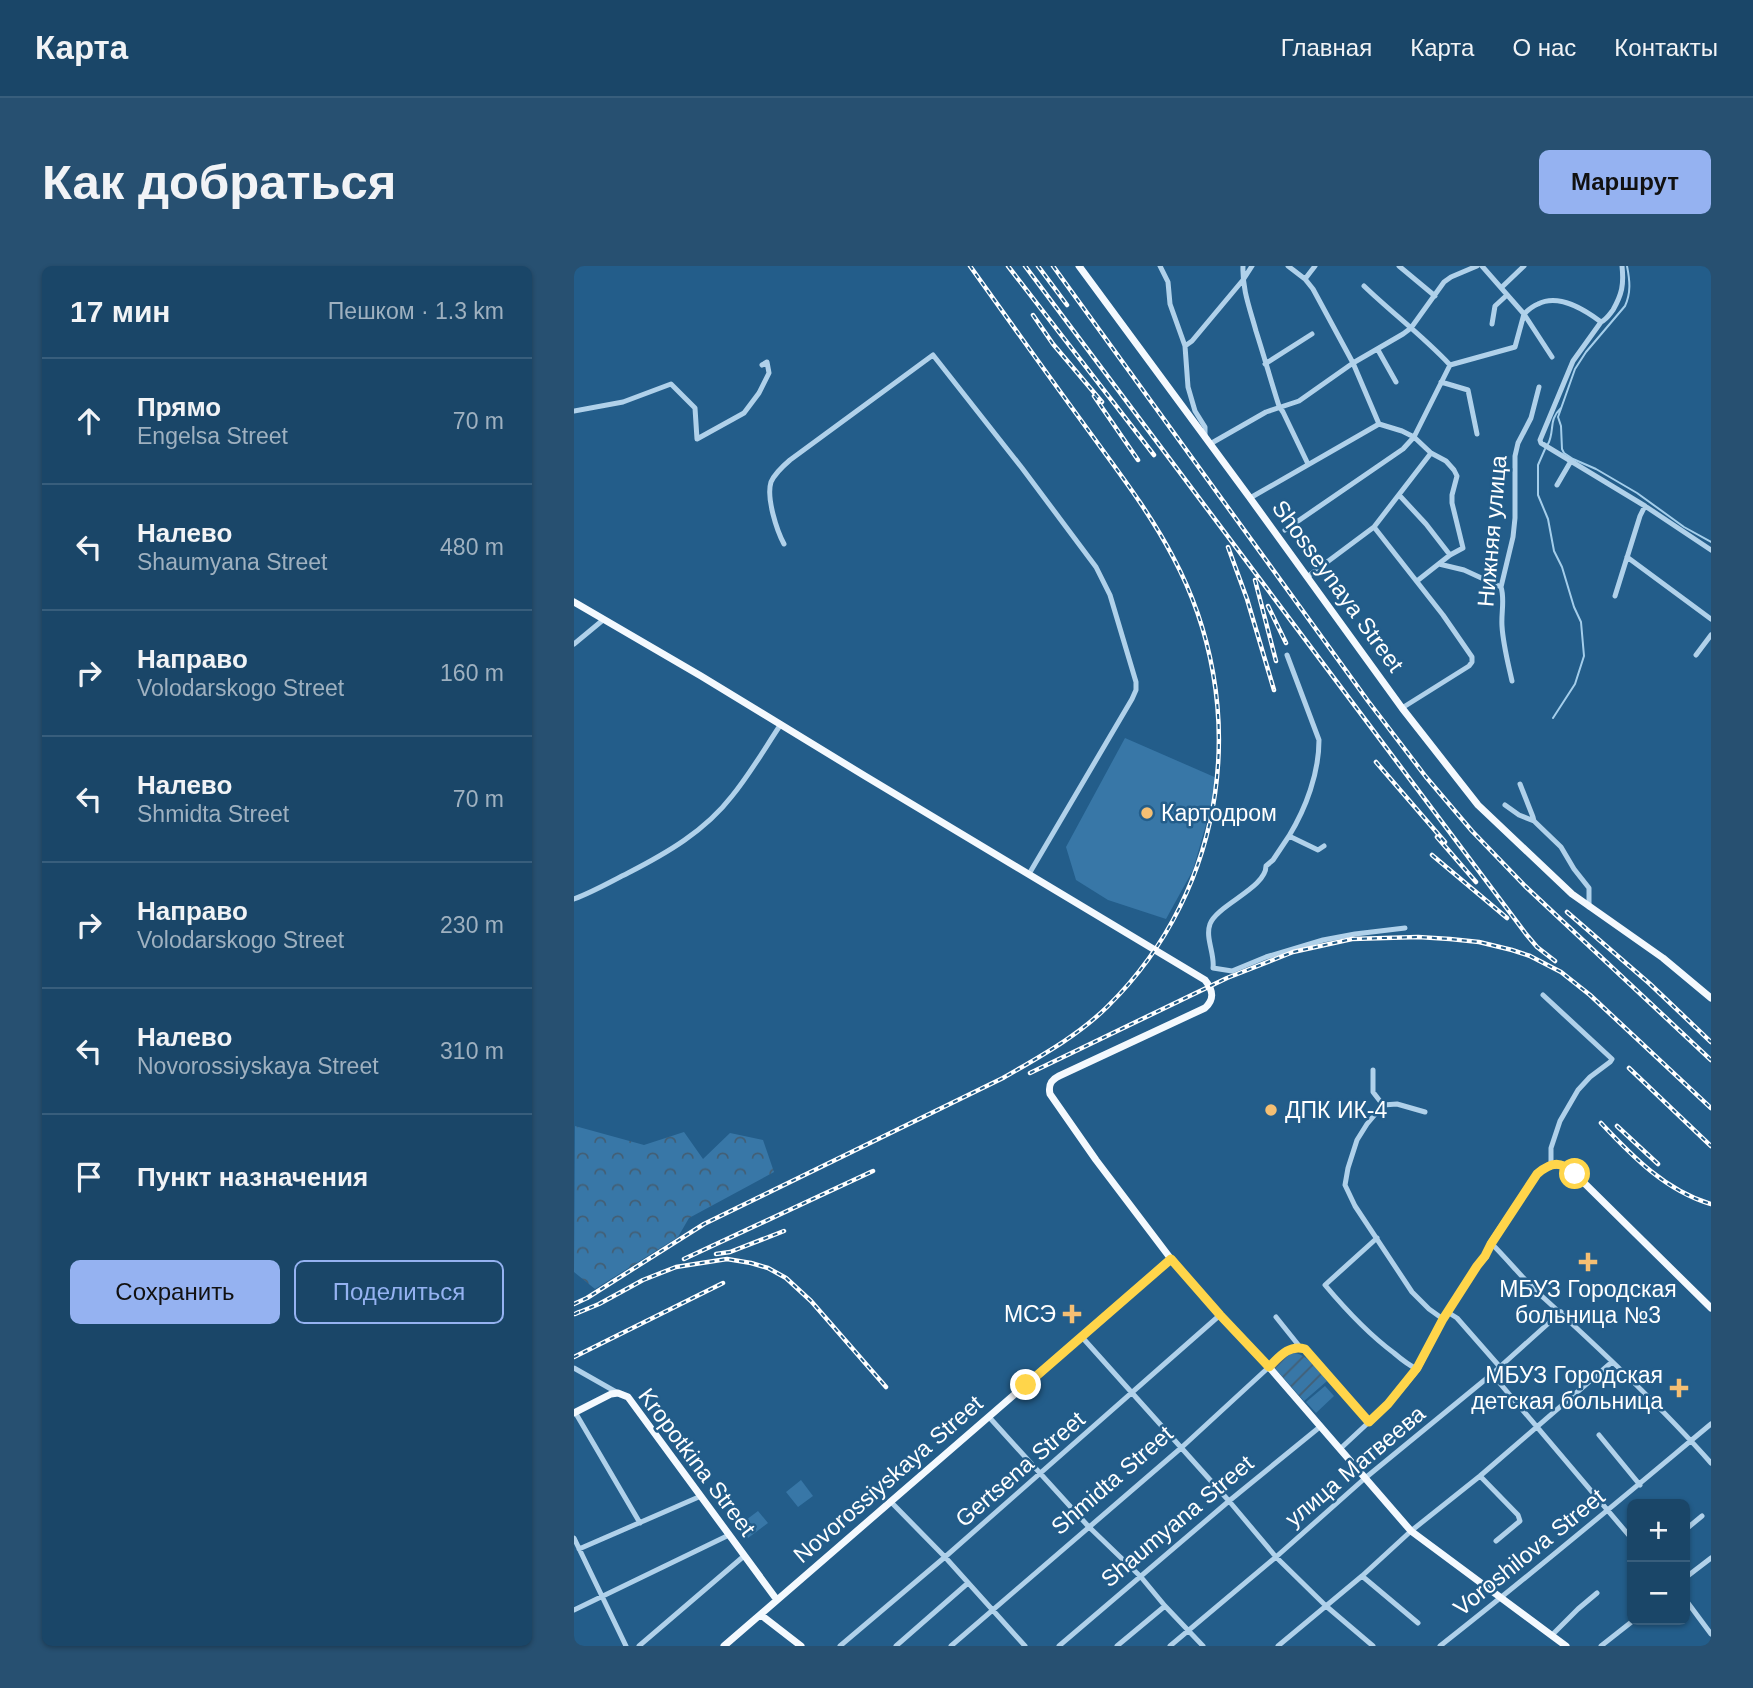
<!DOCTYPE html>
<html lang="ru">
<meta charset="utf-8">
<style>
:root{--surface:#1a4668;--page:#275071;--text:#f1f3f6;--muted:#9fb1c0;--line:#385e7c;--accent:#95b2f1}
body{margin:0;font-family:Arial,sans-serif;background:var(--page);color:var(--text)}
.controls{position:absolute;right:21px;bottom:21px;display:grid;overflow:hidden;border-radius:10px;box-shadow:0 2px 5px #0004}
.controls button{width:63px;height:63px;display:grid;place-items:center;padding:0;border:0;border-bottom:2px solid var(--line);background:var(--surface);color:var(--text);font:35px sans-serif}
.stop{position:absolute;width:21px;height:21px;margin:-16px;border:5px solid #ffd54a;border-radius:50%;background:#fff}
.stop.end{background:#ffd54a;border-color:#fff;box-shadow:0 2px 7px #0008}
.list{margin:0;padding:0;list-style:none}
h2{display:flex;justify-content:space-between;align-items:center;height:91px;margin:0;padding:0 28px;font-size:30px}
h2 small{font-size:23px;font-weight:400;color:var(--muted)}
.list li{display:grid;grid-template-columns:46px 1fr auto;gap:21px;align-items:center;box-sizing:border-box;height:126px;padding:0 28px;border-top:2px solid var(--line)}
.list b{display:block;font-size:26px;white-space:nowrap}
.list p{margin:0;font-size:23px;white-space:nowrap;color:var(--muted)}
.list em{font-size:23px;font-style:normal;color:var(--muted)}
.actions{display:flex;gap:14px;padding:21px 28px}
.actions a{flex:1;padding:16px 0;border:2px solid var(--accent);border-radius:10px;text-align:center;font-size:24px;color:var(--accent)}
.actions .main{background:var(--accent);color:#111}
.icon{flex:none;width:38px;height:38px;fill:none;stroke:currentColor;stroke-width:2;stroke-linecap:round;stroke-linejoin:round}
.map{position:relative;flex:none;width:1137px;height:1380px;overflow:hidden;border-radius:10px}
header{display:flex;align-items:center;gap:42px;box-sizing:border-box;height:98px;padding:0 35px;background:var(--surface);border-bottom:2px solid var(--line)}
header strong{font-size:33px}
nav{display:flex;gap:38px;margin-inline-start:auto;font-size:24px}
.intro{display:flex;align-items:center;justify-content:space-between;box-sizing:border-box;height:168px;padding:0 42px}
h1{margin:0;font-size:49px}
.button{padding:18px 32px;border-radius:10px;background:var(--accent);color:#111;font-size:24px;font-weight:700}
main{display:flex;gap:42px;padding:0 42px}
aside{flex:1;background:var(--surface);border-radius:10px;box-shadow:0 2px 5px #0004}
.map>svg:first-child{display:block}
.grass{fill:#3877a7}
.forest{fill:url(#forest-crowns)}
.garden{fill:url(#garden-furrows)}
.lines{fill:none;stroke-linecap:round;stroke-linejoin:round}
.stream{stroke:#a4ceeb;stroke-width:2}
.minor{stroke:#b0d1ea;stroke-width:5}
.major{stroke:#f4f9fe;stroke-width:7}
.rail-casing{stroke:#fff;stroke-width:4.5}
.rail{stroke:#235d8a;stroke-width:2;stroke-dasharray:5;stroke-linecap:butt}
.route{stroke:#ffd54a;stroke-width:9}
.poi-dot{fill:#f5bf73;stroke:#235d8a;stroke-width:2.5}
.labels{text-anchor:middle;stroke-width:5;stroke-linejoin:round;paint-order:stroke}
.street-label{font-size:23px;fill:#fff;stroke:#235d8a}
.poi-label{font-size:23px;fill:#fff;stroke:#235d8a;text-anchor:start}
</style>
<header>
<strong>Карта</strong>
<nav><a>Главная</a><a>Карта</a><a>О нас</a><a>Контакты</a></nav>
</header>
<div class="intro"><h1>Как добраться</h1><a class="button">Маршрут</a></div>
<main>
<aside>
<h2>17 мин<small>Пешком · 1.3 km</small></h2>
<ul class="list">
<li><svg class="icon" aria-label="ahead" viewBox="0 0 24 24"><path d="M12 20V5M6 11l6-6 6 6"/></svg><div><b>Прямо</b><p>Engelsa Street</p></div><em>70 m</em></li>
<li><svg class="icon" aria-label="left" viewBox="0 0 24 24"><path d="M17 20v-9H6M10 6l-5 5 5 5"/></svg><div><b>Налево</b><p>Shaumyana Street</p></div><em>480 m</em></li>
<li><svg class="icon" aria-label="right" viewBox="0 0 24 24"><path d="M7 20v-9h11M14 6l5 5-5 5"/></svg><div><b>Направо</b><p>Volodarskogo Street</p></div><em>160 m</em></li>
<li><svg class="icon" aria-label="left" viewBox="0 0 24 24"><path d="M17 20v-9H6M10 6l-5 5 5 5"/></svg><div><b>Налево</b><p>Shmidta Street</p></div><em>70 m</em></li>
<li><svg class="icon" aria-label="right" viewBox="0 0 24 24"><path d="M7 20v-9h11M14 6l5 5-5 5"/></svg><div><b>Направо</b><p>Volodarskogo Street</p></div><em>230 m</em></li>
<li><svg class="icon" aria-label="left" viewBox="0 0 24 24"><path d="M17 20v-9H6M10 6l-5 5 5 5"/></svg><div><b>Налево</b><p>Novorossiyskaya Street</p></div><em>310 m</em></li>
<li><svg class="icon" aria-label="arrive" viewBox="0 0 24 24"><path d="M6 21V4h12l-3 4 3 4H6"/></svg><div><b>Пункт назначения</b></div></li>
</ul>
<div class="actions"><a class="main">Сохранить</a><a>Поделиться</a></div>
</aside>
<div class="map">
<svg width="1137" height="1380" viewBox="0 0 1137 1380">
<defs>
<pattern id="forest-crowns" width="20" height="18" patternUnits="userSpaceOnUse" patternTransform="scale(1.75)"><rect width="20" height="18" fill="#3877a7"/><path d="M2 6a3 3 0 1 1 6 0M12 15a3 3 0 1 1 6 0" fill="none" stroke="#435f75"/></pattern>
<pattern id="garden-furrows" width="10" height="10" patternUnits="userSpaceOnUse" patternTransform="scale(1.75)"><rect width="10" height="10" fill="#3877a7"/><path d="M-1 1l2-2M0 10L10 0M9 11l2-2" fill="none" stroke="#435f75"/></pattern>
</defs>
<rect width="100%" height="100%" fill="#235d8a"/>
<!-- grass -->
<path class="grass" d="M551,472l94,41 -26,91 -27,49 -58,-19 -32,-20 -10,-33z
M751,1120l9,10 -18,17 -10,-11z
M227,1214l12,16 -15,11 -12,-15z
M184,1245l10,12 -20,15 -10,-12z"/>
<!-- forest -->
<path class="forest" d="M1,860l69,19 40,-13 19,27 27,-26 33,7 11,32 -85,46 -11,19 -83,52 -21,-17z"/>
<!-- garden -->
<path class="garden" d="M720,1087c15,2 23,17 33,28l-23,20 -31,-35 14,-11z"/>
<g class="lines">
<!-- stream -->
<path class="stream" d="M1053,0c3,15 4,27 -2,40l-39,46 -11,17 -17,48 3,9 1,23 2,4 9,6 23,10 41,24 47,34 27,15
M974,178c7,-13 0,-24 13,-36
M971,183l-7,16v30l10,24 6,32 8,16 12,40 7,15 3,34 -9,28 -22,34"/>
<!-- minor -->
<path class="minor" d="M586,0l8,16 2,22 15,42 3,41 7,24 10,16v9
M669,0c-1,23 7,43 13,65 8,25 15,50 23,75l4,6 25,52
M714,0l17,13 8,10 40,74 26,61 23,7 12,6 17,16 15,8 8,9 3,6 -5,19v8l11,45 -13,7 -33,26
M825,0l36,30
M908,0l42,48 28,43
M1048,0c2,19 0,28 -9,44 -4,5 -6,9 -12,12l-28,39 -33,79 1,3 104,63 66,44
M731,13l10,-13
M790,20c28,27 59,50 86,79
M928,21l22,-21
M918,58l3,-18 12,-11
M611,80l7,-5 51,-61 9,-14
M804,84l18,32
M691,98l47,-30
M867,116l27,8 9,44
M0,145l49,-9 48,-18 24,24 2,31 47,-26 15,-20 10,-20 -2,-11 -5,3
M636,178l56,-32 33,-11 54,-38 50,-29 8,-6 33,-46 7,-5 26,-11
M983,219l14,-24
M826,230l26,28 24,31
M676,232l129,-74
M800,261l69,88 29,42v5l-3,4 -67,42
M711,264l118,-81 11,-12 36,-72 65,-18 9,-33c4,-4 9,-8 14,-10 21,-11 47,6 63,18
M210,278c-7,-13 -18,-46 -13,-62 4,-9 12,-16 19,-22l143,-105 89,113 74,99 14,28 26,87v8l-4,9 -103,175
M1053,291l84,62
M865,298l25,6 37,17
M733,311l67,-50 57,-74
M1041,330l25,-80 5,-10
M0,378l29,-24
M713,389l32,85c0,33 -13,68 -30,96
M1122,389l15,-20
M938,415c-4,-18 -9,-37 -10,-55 -1,-13 3,-27 -1,-39l12,-50 2,-19v-62l3,-13 13,-25 8,-31
M946,518l13,33 1,4
M931,539l14,10 15,6 27,26 13,22 15,19v19
M0,633c19,-7 36,-17 54,-26 39,-20 77,-42 104,-77 18,-22 33,-48 49,-72
M639,702c2,-14 -8,-30 -3,-44 7,-19 56,-36 56,-58l7,-6 16,-24 29,14 6,-4
M639,702l19,3 34,-14 57,-17 32,-6 50,-6
M969,729l69,64 -2,3 -20,15 -12,13 -18,31 -9,27v17
M799,804v22l10,13
M851,846l-28,-8 -14,1 -16,19 -10,16 -9,28 -3,17 10,21 57,86 17,17 14,10
M803,972l-52,47c21,25 42,48 69,68 7,6 14,12 23,16
M917,977c15,15 29,32 44,47 61,55 122,112 176,173
M875,1047l8,5 43,49
M702,1051l24,30
M507,1070l148,165 47,56 50,49 47,40
M0,1102l44,25
M918,1108l140,165
M1,1146l65,111
M415,1151l99,109 53,51 24,29 38,40
M1025,1169l41,50
M766,1183l29,-27
M906,1210l38,39 2,6 -24,20
M317,1236l54,55 80,89
M1111,1264l17,-14
M0,1272l52,108
M5,1283l122,-53
M788,1310l56,47
M1111,1312l26,-20
M1111,1333l26,35
M0,1344l155,-75
M978,1369l26,-26 19,-16
M65,1380l105,-90
M266,1380l105,-89 275,-242
M322,1380l72,-63
M377,1380l230,-198 88,-81
M485,1380l170,-145 92,-75
M543,1380l48,-40
M596,1380l106,-89 88,-78 128,-105 69,-62
M704,1380l84,-70 49,-45 69,-55 132,-114
M866,1380c92,-72 181,-147 271,-222
M1027,1380l33,-26"/>
<!-- major -->
<path class="major" d="M505,0l171,232 152,210 76,97 94,89 91,64 48,40
M0,336l127,74 164,100 340,204c8,10 10,19 0,28l-146,68c-8,4 -11,9 -9,18l46,66 75,99 49,56 49,52 142,164 155,115
M695,1101c10,-10 21,-23 36,-18l64,73 19,-18 29,-35 26,-50 34,-53 8,-9 6,-14 46,-69c10,-9 18,-11 30,-8l144,142
M0,1147l37,-19 7,-1 10,4 149,203
M187,1349l40,31
M150,1380l447,-387"/>
<!-- rail casing -->
<g class="rail-casing">
<path id="rail" d="M434,0l146,189
M451,0l501,668 11,13 18,14
M464,0l29,39
M479,0l315,435 58,76 46,54 53,55 186,174
M459,49l20,29 49,58
M520,130l44,64
M654,281l19,52 27,91
M681,314l21,81
M694,340l18,37
M802,496l69,80
M863,571l39,45
M858,589l75,63
M993,646l83,72 61,58
M1055,802l82,78
M456,807l197,-95 66,-26 59,-13 66,-2 32,2 29,3 33,8 18,6 31,16 29,23 121,113
M1027,857c31,33 65,68 110,81
M1043,860l41,38
M142,988l14,-2 54,-21
M110,993l189,-88
M0,1038l13,-6 117,-74 299,-146c36,-21 75,-42 105,-72 120,-118 144,-301 65,-449 -23,-44 -53,-83 -82,-123 -41,-56 -81,-112 -121,-168
M5,1046l-4,2 24,-10 44,-24 33,-13 51,-8 24,4 17,5 18,10 25,23 75,86
M0,1091l149,-74"/>
</g>
<!-- rail -->
<use href="#rail" class="rail"/>
</g>
<g class="lines">
<!-- route -->
<path class="route" d="M452,1119l145,-126 49,56 49,52c10,-10 20,-23 36,-18l64,73 19,-18 29,-36 26,-49 34,-53 8,-10 6,-12 46,-70c15,-13 24,-13 38,0"/>
</g>
<!-- markers -->
<g class="poi-dot">
<circle cx="573" cy="547" r="7"/>
<circle cx="697" cy="844" r="7"/>
<path d="M1010.5 985.5h7v7h7v7h-7v7h-7v-7h-7v-7h7z"/>
<path d="M494.5 1037.5h7v7h7v7h-7v7h-7v-7h-7v-7h7z"/>
<path d="M1101.5 1111.5h7v7h7v7h-7v7h-7v-7h-7v-7h7z"/>
</g>
<g class="labels">
<!-- street labels -->
<g class="street-label">
<text transform="translate(918 265) rotate(-85)" y="8">Нижняя улица</text>
<text transform="translate(764 320) rotate(54)" y="8">Shosseynaya Street</text>
<text transform="translate(123 1196) rotate(53)" y="8">Kropotkina Street</text>
<text transform="translate(781 1200) rotate(-40)" y="8">улица Матвеева</text>
<text transform="translate(446 1203) rotate(-41)" y="8">Gertsena Street</text>
<text transform="translate(314 1213) rotate(-41)" y="8">Novorossiyskaya Street</text>
<text transform="translate(538 1214) rotate(-41)" y="8">Shmidta Street</text>
<text transform="translate(603 1255) rotate(-40)" y="8">Shaumyana Street</text>
<text transform="translate(955 1286) rotate(-39)" y="8">Voroshilova Street</text>
</g>
<!-- poi labels -->
<g class="poi-label">
<text x="587" y="555">Картодром</text>
<text x="711" y="852">ДПК ИК-4</text>
<text x="1014" y="1031" text-anchor="middle">МБУЗ Городская<tspan x="1014" dy="26">больница №3</tspan></text>
<text x="482" y="1056" text-anchor="end">МСЭ</text>
<text x="1089" y="1117" text-anchor="end">МБУЗ Городская<tspan x="1089" dy="26">детская больница</tspan></text>
</g>
</g>
</svg>
<div class="controls">
<button>+</button>
<button>−</button>
</div>
<div class="stop" style="left:1001px;top:908px"></div>
<div class="stop end" style="left:452px;top:1119px"></div>
</div>
</main>
